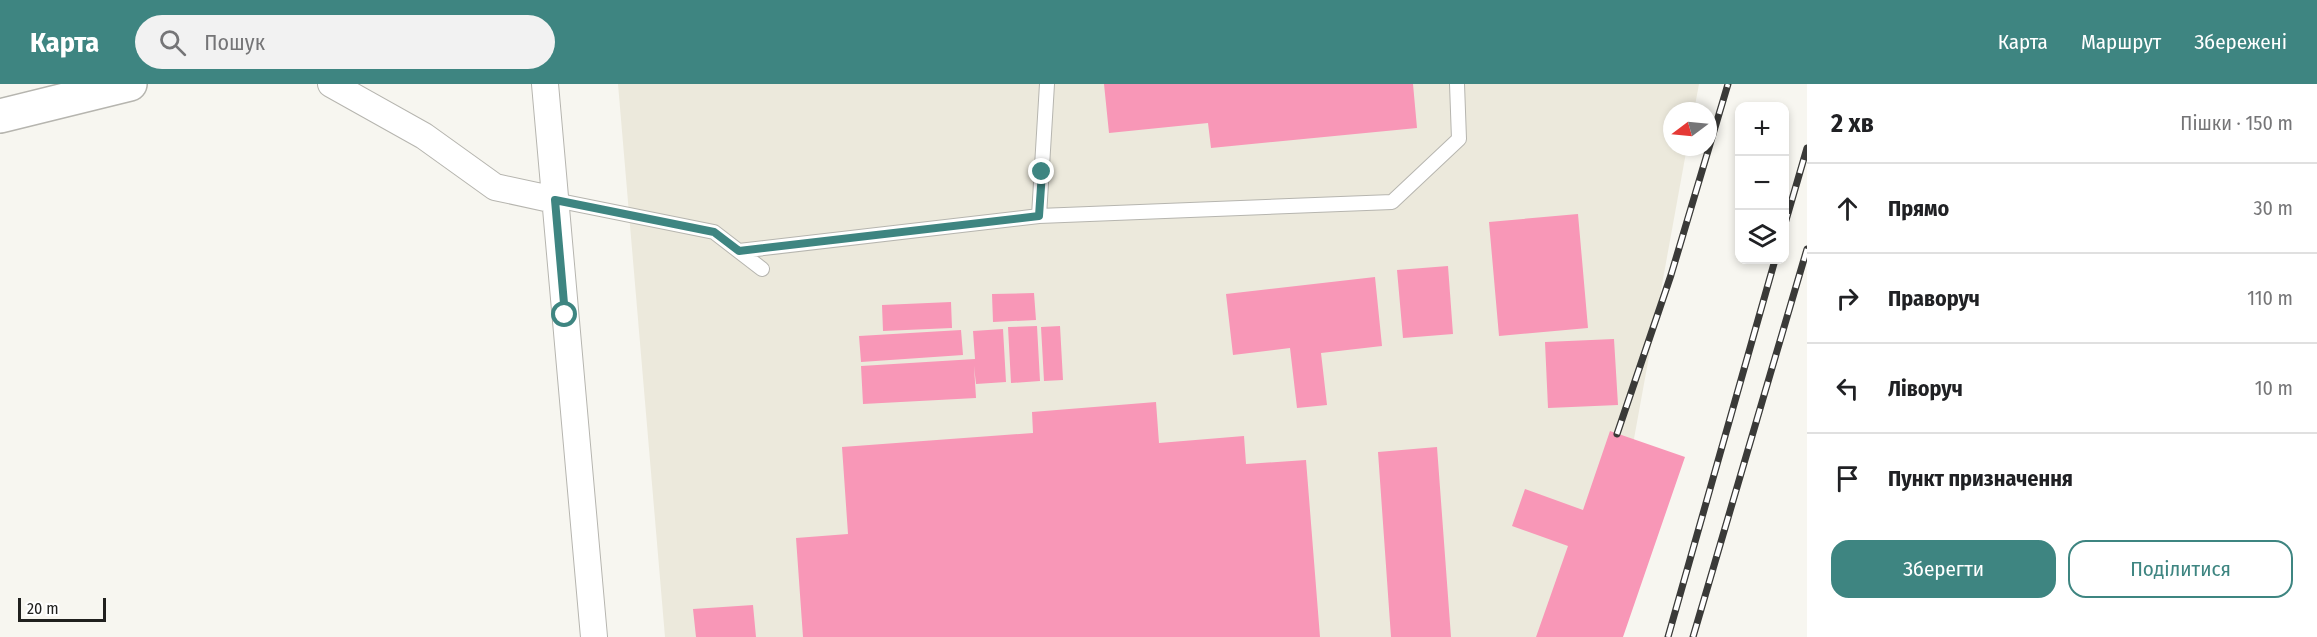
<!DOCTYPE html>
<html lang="uk">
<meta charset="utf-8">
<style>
:root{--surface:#fff;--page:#f2f2f2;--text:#202124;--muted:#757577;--line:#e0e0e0;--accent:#3e8581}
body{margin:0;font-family:"Fira Sans Condensed",sans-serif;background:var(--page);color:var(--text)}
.controls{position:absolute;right:18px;top:18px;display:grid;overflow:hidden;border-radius:12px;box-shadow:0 3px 9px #0003}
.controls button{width:54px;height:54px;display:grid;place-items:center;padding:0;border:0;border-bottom:2px solid var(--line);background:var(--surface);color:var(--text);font:30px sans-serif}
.compass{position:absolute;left:1663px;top:18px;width:54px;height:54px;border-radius:50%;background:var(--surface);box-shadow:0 3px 9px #0003;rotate:254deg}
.scale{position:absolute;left:18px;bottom:15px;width:88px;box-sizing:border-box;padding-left:6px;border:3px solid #20201e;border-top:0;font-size:16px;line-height:21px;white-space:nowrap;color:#20201e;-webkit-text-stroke:4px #fff;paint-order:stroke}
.stop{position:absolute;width:18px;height:18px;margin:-14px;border:4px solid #3e8581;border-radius:50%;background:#fff}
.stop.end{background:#3e8581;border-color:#fff;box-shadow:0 2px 6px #0008}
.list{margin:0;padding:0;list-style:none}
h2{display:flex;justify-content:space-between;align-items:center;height:78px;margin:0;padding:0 24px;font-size:26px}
h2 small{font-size:20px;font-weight:400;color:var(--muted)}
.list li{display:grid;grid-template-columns:39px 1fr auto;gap:18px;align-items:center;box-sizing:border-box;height:90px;padding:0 24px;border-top:2px solid var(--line)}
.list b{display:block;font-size:22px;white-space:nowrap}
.list em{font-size:20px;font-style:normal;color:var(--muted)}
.actions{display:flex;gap:12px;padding:18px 24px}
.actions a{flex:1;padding:14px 0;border:2px solid var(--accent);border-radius:18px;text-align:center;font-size:21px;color:var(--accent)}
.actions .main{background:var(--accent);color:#fff}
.icon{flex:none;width:33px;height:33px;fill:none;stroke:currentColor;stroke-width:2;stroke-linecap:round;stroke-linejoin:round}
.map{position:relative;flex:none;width:1807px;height:553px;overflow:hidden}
header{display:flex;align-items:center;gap:36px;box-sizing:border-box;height:84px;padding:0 30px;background:var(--accent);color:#fff}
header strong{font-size:28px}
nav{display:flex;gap:33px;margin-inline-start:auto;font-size:21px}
.search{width:420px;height:54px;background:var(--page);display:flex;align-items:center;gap:15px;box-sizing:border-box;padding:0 21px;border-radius:33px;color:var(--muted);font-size:22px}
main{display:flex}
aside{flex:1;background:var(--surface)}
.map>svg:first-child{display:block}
.built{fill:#ece9dc}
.building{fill:#f897b7}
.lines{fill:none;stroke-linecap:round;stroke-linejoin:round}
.service-casing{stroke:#b6b5af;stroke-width:16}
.minor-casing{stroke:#b6b5af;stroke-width:28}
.secondary-casing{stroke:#b6b5af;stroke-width:36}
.service{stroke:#fff;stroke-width:14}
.minor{stroke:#fff;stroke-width:26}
.secondary{stroke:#fff;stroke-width:33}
.rail-casing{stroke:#3a3a38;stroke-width:7}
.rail{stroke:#fff;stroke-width:4.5;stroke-dasharray:14;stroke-linecap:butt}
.route{stroke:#3e8581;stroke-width:8}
</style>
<header>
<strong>Карта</strong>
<div class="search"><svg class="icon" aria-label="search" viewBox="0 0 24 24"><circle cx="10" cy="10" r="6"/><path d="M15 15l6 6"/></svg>Пошук</div>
<nav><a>Карта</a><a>Маршрут</a><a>Збережені</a></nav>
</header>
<main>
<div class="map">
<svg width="1807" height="553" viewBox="0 0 1807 553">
<rect width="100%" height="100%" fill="#f7f6f0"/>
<!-- built -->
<path class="built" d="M618,0h1081l-5,27h-22v36h15l-89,490h-933z"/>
<!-- building -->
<path class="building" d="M1104,0h309l4,44 -206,20 -3,-25 -99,10z
M1578,130l10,114 -89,8 -10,-114z
M1448,182l5,68 -50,4 -6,-68z
M1375,193l7,69 -61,7 6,52 -30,3 -7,-60 -57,7 -7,-61z
M1034,209l2,27 -43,2 -1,-28z
M951,218l1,26 -69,3 -1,-26z
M1037,242l3,55 -29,2 -3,-56z
M1060,242l3,54 -19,1 -3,-54z
M1003,245l3,53 -30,2 -2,-18 2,32 -113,6 -2,-38 114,-7 -2,-28z
M961,246l2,25 -102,7 -2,-26z
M1614,255l4,66 -70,3 -3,-66z
M1156,318l3,41 85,-7 2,28 60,-4 14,177h-517l-7,-99 52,-4 -6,-87 191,-14 -1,-21z
M1610,347l75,26 -62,180h-87l32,-91 -56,-20 13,-37 58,21z
M1437,363l14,190h-60l-13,-185z
M753,521l3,32h-60l-3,-28z"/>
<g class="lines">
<!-- service casing -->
<g class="service-casing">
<path id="service" d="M555,116l159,32 48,37
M1039,132l353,-14 67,-63 -2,-55
M739,167l300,-35 8,-132"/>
</g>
<!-- minor casing -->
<g class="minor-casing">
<path id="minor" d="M331,0l93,52 71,51 60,13
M545,0l49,553"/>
</g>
<!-- secondary casing -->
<g class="secondary-casing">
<path id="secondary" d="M0,32l130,-32"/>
</g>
<!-- service -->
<use href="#service" class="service"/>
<!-- minor -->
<use href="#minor" class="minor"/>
<!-- secondary -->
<use href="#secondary" class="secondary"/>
<!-- rail casing -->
<g class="rail-casing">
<path id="rail" d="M1784,143l23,-79
M1617,350l54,-159 57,-191
M1668,553l107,-377
M1693,553l114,-388"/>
</g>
<!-- rail -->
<use href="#rail" class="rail"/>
</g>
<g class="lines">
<!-- route -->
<path class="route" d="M565,231l-10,-115 159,32 25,19 300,-35 3,-44"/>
</g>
</svg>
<div class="controls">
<button>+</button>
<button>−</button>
<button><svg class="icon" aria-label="layers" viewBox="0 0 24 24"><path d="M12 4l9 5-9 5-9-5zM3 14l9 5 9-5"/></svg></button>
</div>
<svg class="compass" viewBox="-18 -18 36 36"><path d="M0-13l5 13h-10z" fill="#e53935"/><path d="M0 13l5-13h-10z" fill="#757577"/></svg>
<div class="scale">20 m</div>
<div class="stop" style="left:565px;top:231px"></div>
<div class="stop end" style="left:1042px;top:88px"></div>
</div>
<aside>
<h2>2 хв<small>Пішки · 150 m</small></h2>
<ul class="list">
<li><svg class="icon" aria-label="ahead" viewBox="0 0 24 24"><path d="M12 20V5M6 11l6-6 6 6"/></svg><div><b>Прямо</b></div><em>30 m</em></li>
<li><svg class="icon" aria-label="right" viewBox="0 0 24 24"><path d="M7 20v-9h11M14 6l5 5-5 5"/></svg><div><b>Праворуч</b></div><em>110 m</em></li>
<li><svg class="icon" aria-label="left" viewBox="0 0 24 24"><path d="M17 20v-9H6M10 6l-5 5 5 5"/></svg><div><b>Ліворуч</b></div><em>10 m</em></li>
<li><svg class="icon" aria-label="arrive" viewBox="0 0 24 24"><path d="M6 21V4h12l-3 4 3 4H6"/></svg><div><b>Пункт призначення</b></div></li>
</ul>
<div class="actions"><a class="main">Зберегти</a><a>Поділитися</a></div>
</aside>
</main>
